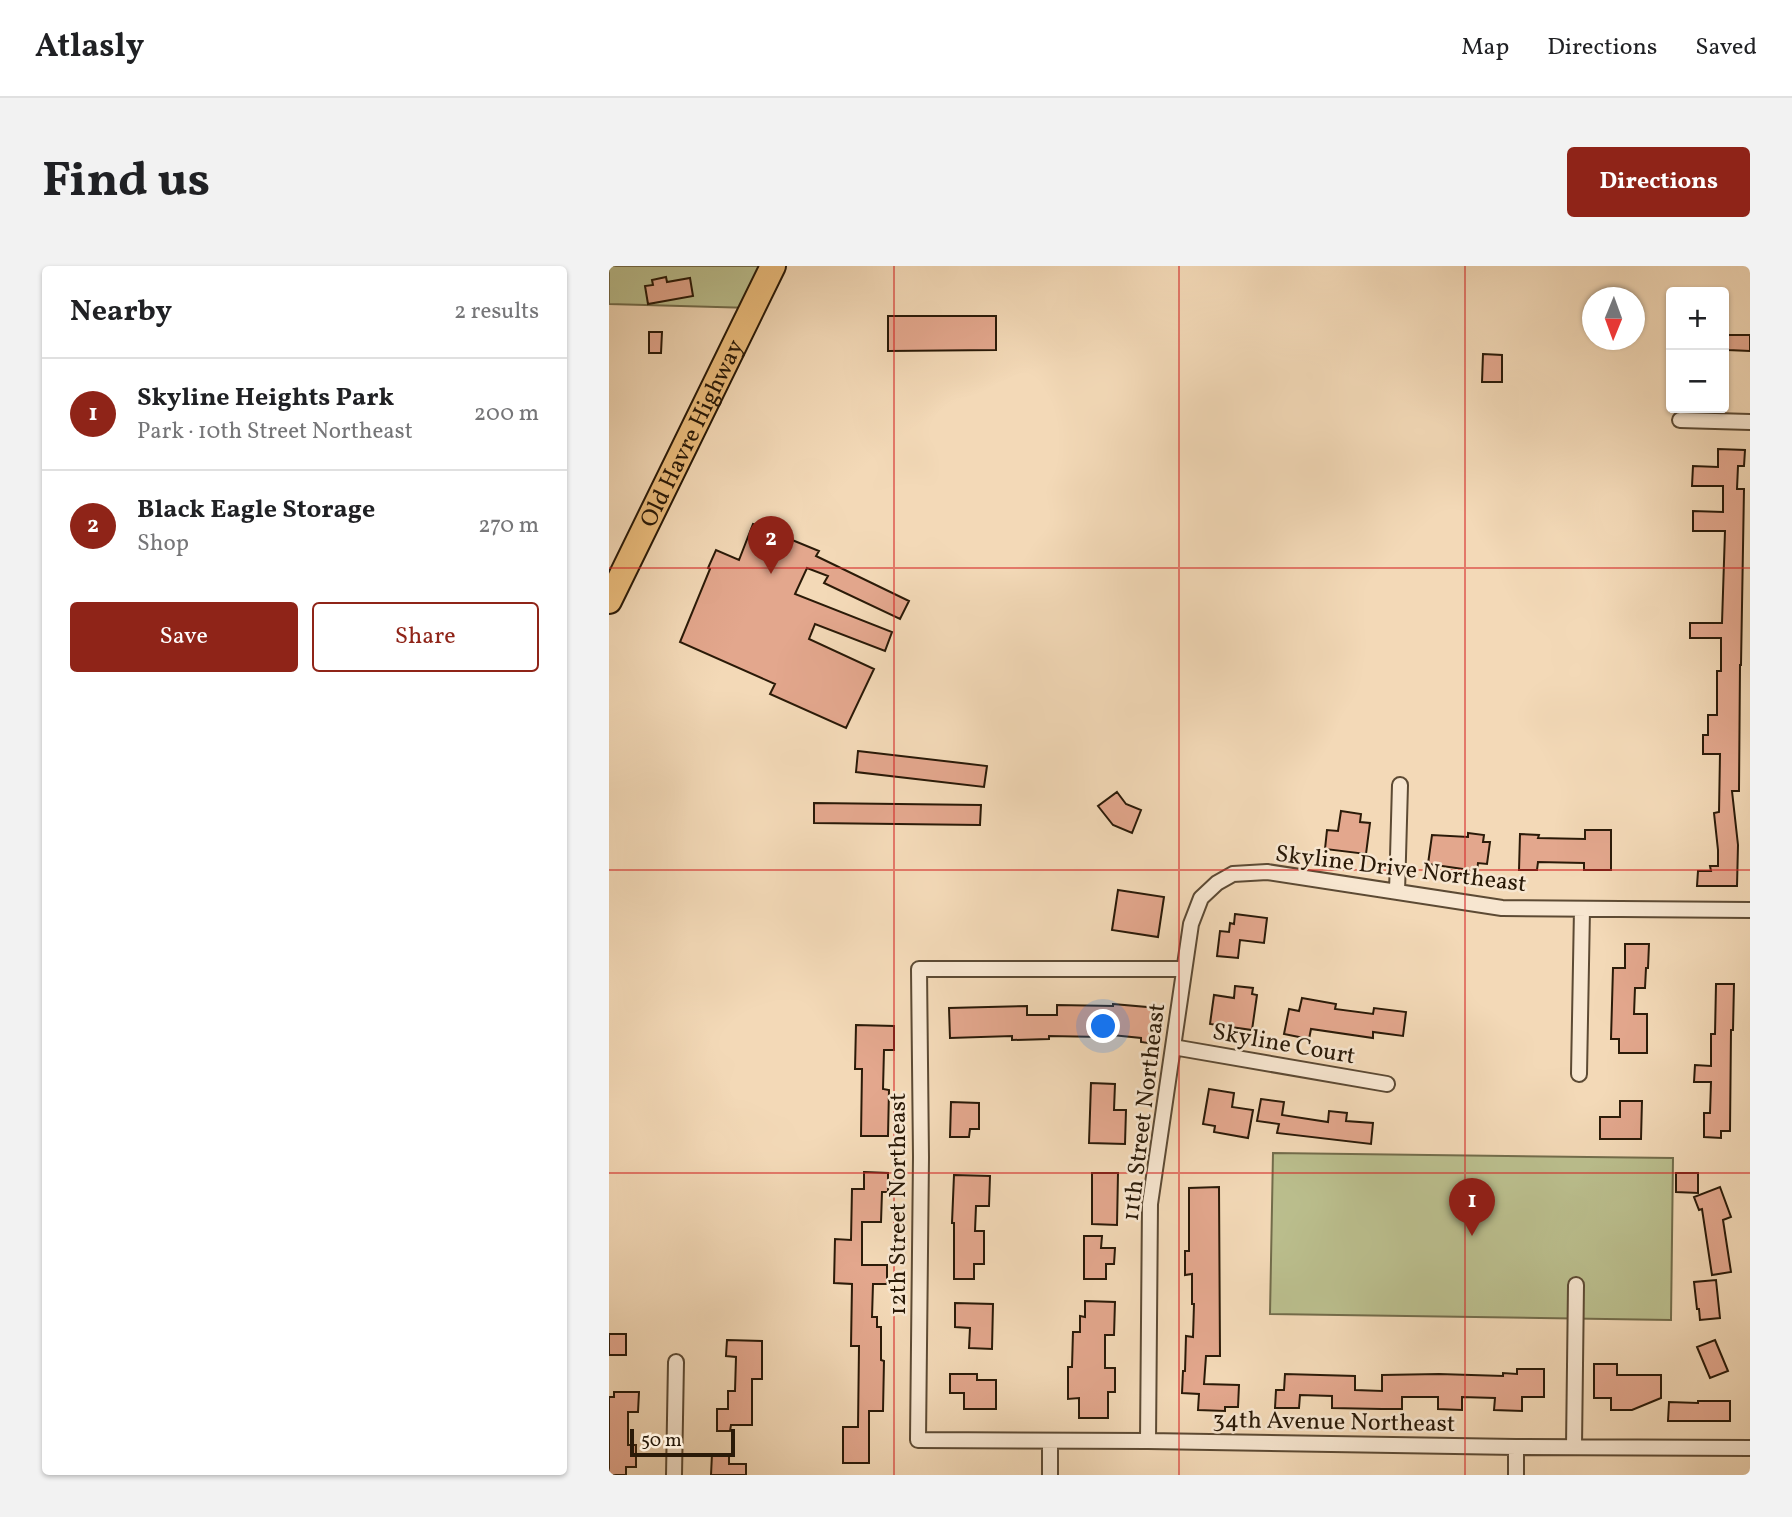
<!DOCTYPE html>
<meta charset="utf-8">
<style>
:root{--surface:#fff;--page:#f2f2f2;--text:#202124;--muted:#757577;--line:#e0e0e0;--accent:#8f2418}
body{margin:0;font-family:Vollkorn,serif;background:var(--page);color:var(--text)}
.controls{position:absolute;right:21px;top:21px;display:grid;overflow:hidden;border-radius:7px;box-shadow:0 2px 5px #0004}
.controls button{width:63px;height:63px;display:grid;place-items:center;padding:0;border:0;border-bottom:2px solid var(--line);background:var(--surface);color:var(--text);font:35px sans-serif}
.compass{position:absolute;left:973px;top:21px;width:63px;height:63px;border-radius:50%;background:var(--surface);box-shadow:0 2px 5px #0004;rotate:181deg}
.scale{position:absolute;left:21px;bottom:18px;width:105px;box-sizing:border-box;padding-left:7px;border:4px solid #2a1a08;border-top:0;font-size:19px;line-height:24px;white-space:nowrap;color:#2a1a08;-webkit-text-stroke:5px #f7e6d0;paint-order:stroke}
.you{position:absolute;left:495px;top:761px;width:24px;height:24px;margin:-18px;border:5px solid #fff;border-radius:50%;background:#1a73e8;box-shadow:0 0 0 10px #1a73e833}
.badge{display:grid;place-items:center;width:46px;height:46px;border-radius:50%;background:var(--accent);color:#fff;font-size:23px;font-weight:700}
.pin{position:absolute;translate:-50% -58px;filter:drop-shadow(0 2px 4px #0008)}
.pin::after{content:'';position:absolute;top:37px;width:24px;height:21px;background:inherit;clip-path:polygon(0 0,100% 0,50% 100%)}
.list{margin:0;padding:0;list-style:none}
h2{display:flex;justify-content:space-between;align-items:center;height:91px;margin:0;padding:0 28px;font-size:30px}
h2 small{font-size:23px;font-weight:400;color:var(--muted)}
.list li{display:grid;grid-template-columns:46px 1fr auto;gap:21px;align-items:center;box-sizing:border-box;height:112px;padding:0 28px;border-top:2px solid var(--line)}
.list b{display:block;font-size:26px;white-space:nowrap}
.list p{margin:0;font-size:23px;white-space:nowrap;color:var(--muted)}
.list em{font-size:23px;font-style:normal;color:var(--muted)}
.actions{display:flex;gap:14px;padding:21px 28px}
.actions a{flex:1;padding:16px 0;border:2px solid var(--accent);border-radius:7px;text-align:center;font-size:24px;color:var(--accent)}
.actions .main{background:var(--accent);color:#fff}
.map{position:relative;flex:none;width:1141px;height:1209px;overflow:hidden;border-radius:7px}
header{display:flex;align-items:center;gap:42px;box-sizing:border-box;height:98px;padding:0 35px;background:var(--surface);border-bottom:2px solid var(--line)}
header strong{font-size:33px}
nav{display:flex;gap:38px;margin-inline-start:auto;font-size:24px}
.intro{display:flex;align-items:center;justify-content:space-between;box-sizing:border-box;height:168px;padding:0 42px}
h1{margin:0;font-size:49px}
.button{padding:18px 32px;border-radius:7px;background:var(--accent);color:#fff;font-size:24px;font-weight:700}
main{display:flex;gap:42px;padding:0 42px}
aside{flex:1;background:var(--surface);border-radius:7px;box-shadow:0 2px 5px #0004}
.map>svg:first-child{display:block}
.green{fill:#bbbf8e;stroke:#726c4b;stroke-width:2}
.building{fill:#e3a78d;stroke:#2a1a08;stroke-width:2}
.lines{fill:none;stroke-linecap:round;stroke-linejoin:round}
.street-casing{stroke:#5c4a34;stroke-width:18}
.highway-casing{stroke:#2a1a08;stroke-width:28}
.street{stroke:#f7e6d0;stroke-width:14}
.highway{stroke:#eabc7c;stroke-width:24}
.grid{fill:none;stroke:#d62828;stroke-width:2;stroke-opacity:0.55}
.labels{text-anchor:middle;stroke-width:5;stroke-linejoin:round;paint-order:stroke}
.street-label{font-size:24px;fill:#2a1a08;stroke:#f7e6d0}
</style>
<header>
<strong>Atlasly</strong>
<nav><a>Map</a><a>Directions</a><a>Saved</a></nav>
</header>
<div class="intro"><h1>Find us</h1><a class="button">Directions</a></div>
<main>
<aside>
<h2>Nearby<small>2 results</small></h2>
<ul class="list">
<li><span class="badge">1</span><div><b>Skyline Heights Park</b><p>Park · 10th Street Northeast</p></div><em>200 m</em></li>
<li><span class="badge">2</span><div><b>Black Eagle Storage</b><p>Shop</p></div><em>270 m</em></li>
</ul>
<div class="actions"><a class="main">Save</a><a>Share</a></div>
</aside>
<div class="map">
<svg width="1141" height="1209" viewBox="0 0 1141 1209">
<rect width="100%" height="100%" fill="#f3d9b7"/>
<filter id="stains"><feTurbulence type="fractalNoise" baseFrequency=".00286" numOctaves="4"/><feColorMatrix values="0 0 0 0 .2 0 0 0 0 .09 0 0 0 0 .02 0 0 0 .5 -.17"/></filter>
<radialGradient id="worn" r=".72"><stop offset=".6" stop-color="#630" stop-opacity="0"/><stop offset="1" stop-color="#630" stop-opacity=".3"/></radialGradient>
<!-- green -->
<path class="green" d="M0,0h165l-22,42 -143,-4z
M664,887l400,5 -2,162 -401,-6z"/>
<!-- building -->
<path class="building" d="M57,11l1,5 23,-4 3,18 -45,8 -3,-18 8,-1 -1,-5z
M279,50h108v34l-108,1z
M40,66h13l-1,21h-12z
M1119,69h22v16l-22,-1z
M874,88l19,1v27h-20z
M1109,183l27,1 -1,16h-6l-1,23h7l-3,176h-1l-1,126h-7l6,54 -1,41h-40l1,-15h13l-1,-5h8v-16l-4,-37 5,-1 1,-58h-17v-19h5v-20h9v-44h4v-33h-31v-15h32l3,-92h-32v-20l30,1v-26h-31l1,-20 25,1z
M144,258l66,27 -3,5 93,45 -9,18 -76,-36 4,-7 -21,-8 -12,26 97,38 -7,19 -70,-27 -6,15 65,30 -28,59 -76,-34 5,-10 -95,-42 30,-73 -2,-1 8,-18 23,10z
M249,485l129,15 -3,21 -128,-15z
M508,526l9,12 15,6 -9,23 -19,-8 -15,-19z
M205,537l167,2 -1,20 -166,-2z
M732,545l20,3 -1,8 10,1 -4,31 -41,-5 2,-19 11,1z
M976,564h26v40h-27v-7l-46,-1 -1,8h-18l1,-36 19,1 -1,3 47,1z
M859,567l16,2 -1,7h7l-3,22 -9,-1 -1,8 -49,-7 4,-29 36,2z
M509,624l46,7 -6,40 -46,-7z
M626,648l32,4 -3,25 -24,-3 -2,18 -21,-2 3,-25 9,1 1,-9 4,1z
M1016,678h24l-1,24h-2l-1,20h-10l-1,26h13v39h-28v-14h-8l2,-71h12z
M1107,718h18l-1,46h-2l-1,101h-9v7l-17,-1v-24h6l1,-31h-17l1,-17 16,1v-32h4z
M626,720l18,2 -1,6 5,1 -5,35 -42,-6 4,-29 20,3z
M693,732l34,6 -1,5 38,5 1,-6 32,4 -3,24 -30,-4v6l-62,-9 -2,10 -25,-5 5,-25 10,2z
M504,738l45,4 -3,36 -14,-2v-4l-39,-4v3l-53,-1v3l-37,1v-4l-62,2 -1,-30 78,-2v9h30v-10l56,1z
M247,759l38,1v24h-10l-1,39 6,1 -1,46h-27l1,-67h-7z
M482,817l24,1 -1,26h12l-1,34 -36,-1z
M600,823l25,4 -2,14 21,3 -5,28 -34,-6 1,-6 -12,-2z
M652,833l23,3 -2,13 46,7 1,-11 18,2 -1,8 27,2 -2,21 -94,-11 2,-9 -22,-3z
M1011,835h22l-1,38h-41v-22h20z
M342,836l28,1v26h-9l-1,8h-19z
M255,906l24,1v19h-6l-1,30h-19v43h25v19h-14l-1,33h5v10h4v33l3,1 -1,50h-14v52h-26v-36h15l1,-81h-8l1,-62 -18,-1 1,-44 16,1 1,-51h12z
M483,907h26l-1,52 -25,-1z
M1067,907h22v20l-22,-1z
M345,909l36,1 -1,30h-13l-1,25h9v33h-10v15h-20v-56h-2z
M610,921l1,169h-14l-2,28 35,1 -1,22h-13v4l-27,-1 1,-16 -17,-1 1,-22h2l1,-35 7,1 1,-33h-2v-30l-7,1v-24h4v-63z
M1111,921l11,30 -8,3 8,52 -19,3 -10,-66 -3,1 -5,-13z
M475,970h18l-1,12h14l-1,16h-8v15h-22z
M1107,1014l4,38 -20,2 -1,-11h-2l-3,-27z
M476,1035l30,1 -1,33h-9v33h10v24h-7v26h-29v-20l-11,1v-32h4l1,-35h7v-16l5,1z
M346,1037l38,1 -1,45 -23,-1 1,-20 -15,-1z
M0,1068h17v21h-17z
M118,1074l35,1v38h-10v46h-21l-1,6h-13v-22h11v-18h7l1,-34 -10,-1z
M1106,1074l13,31 -18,7 -13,-31z
M985,1098h23v11h44v23l-29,12h-21v-12h-17z
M908,1103h27v28h-22v14l-28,-1 1,-12 -33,-1v13l-24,-1v-12h-36v12h-20l-50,-1v-12l-32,-1 -1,13h-24l1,-18h8l1,-16 70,2v14l27,1v-16l57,-1 64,2v-3l14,1z
M341,1108h27v6h19v29h-32v-16h-14z
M5,1126h25l-1,20h-10v33h8v22h-10v8h-17v-78h5z
M1089,1135h32v20h-62l1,-19 29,1z
M103,1188h17v10h17v11h-35z"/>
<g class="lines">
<!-- street casing -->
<g class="street-casing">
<path id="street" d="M1071,154l70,2
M788,626l3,-107
M575,703h-265l2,188 -3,283 230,1 368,6 234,1
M564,781l214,37
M970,808l3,-165
M539,1175l2,-237 41,-280 10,-26 16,-15 16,-9 34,-2 235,36 248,2
M965,1180l2,-161
M907,1181v28
M65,1209l2,-113
M441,1209v-34"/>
</g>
<!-- highway casing -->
<g class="highway-casing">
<g id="highway">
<path id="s1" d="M0,335l164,-335"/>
</g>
</g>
<!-- street -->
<use href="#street" class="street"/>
<!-- highway -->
<use href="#highway" class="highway"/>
</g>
<!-- grid -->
<path class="grid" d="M285,0v1209M570,0v1209M856,0v1209M0,302h1141M0,604h1141M0,907h1141"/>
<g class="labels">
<!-- street labels -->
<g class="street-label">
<text dy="8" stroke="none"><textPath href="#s1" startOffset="187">Old Havre Highway</textPath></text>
<text transform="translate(792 602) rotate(7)" y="8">Skyline Drive Northeast</text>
<text transform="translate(675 777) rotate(10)" y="8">Skyline Court</text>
<text transform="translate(534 846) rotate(-83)" y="8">11th Street Northeast</text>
<text transform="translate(288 938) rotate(-90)" y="8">12th Street Northeast</text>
<text transform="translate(725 1155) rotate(1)" y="8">34th Avenue Northeast</text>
</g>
</g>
<rect width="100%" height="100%" filter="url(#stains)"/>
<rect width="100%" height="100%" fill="url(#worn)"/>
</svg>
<div class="controls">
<button>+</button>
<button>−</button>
</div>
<svg class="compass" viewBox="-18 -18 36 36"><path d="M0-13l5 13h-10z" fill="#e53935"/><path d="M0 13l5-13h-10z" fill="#757577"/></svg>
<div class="scale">50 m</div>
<div class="you"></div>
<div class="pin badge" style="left:863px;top:970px">1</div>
<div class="pin badge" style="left:162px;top:308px">2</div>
</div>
</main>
